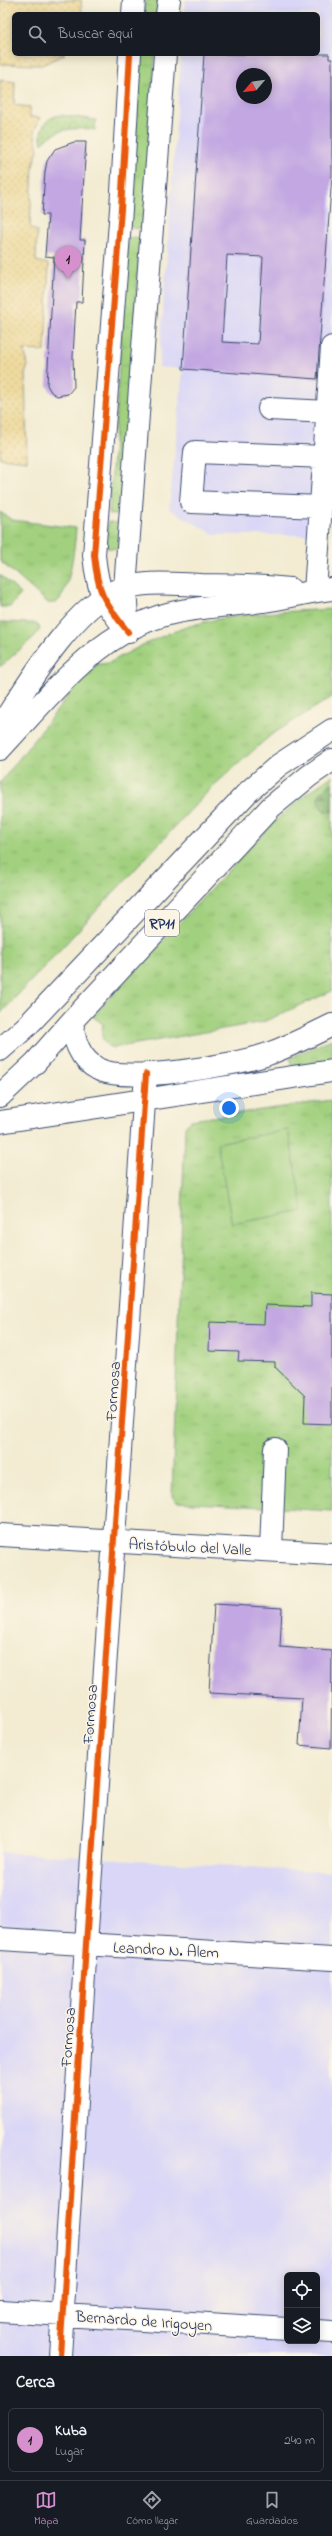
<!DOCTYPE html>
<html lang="es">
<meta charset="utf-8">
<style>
:root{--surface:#171b24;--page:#20242c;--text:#f1f3f6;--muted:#9ea1a6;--line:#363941;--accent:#d690ce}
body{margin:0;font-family:"Indie Flower",sans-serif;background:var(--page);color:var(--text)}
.controls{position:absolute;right:12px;bottom:12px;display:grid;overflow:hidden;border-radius:6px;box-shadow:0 2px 10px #0003}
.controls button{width:36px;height:36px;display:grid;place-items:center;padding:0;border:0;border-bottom:1px solid var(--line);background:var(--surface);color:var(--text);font:20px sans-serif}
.compass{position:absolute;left:236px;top:68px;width:36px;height:36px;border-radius:50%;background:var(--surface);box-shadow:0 2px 10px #0003;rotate:241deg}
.you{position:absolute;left:229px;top:1108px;width:14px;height:14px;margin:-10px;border:3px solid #fff;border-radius:50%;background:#1a73e8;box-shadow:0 0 0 6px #1a73e833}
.badge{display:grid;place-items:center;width:26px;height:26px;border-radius:50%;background:var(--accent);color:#111;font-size:13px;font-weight:700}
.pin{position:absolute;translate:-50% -33px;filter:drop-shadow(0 1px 2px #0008)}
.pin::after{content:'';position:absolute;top:21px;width:14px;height:12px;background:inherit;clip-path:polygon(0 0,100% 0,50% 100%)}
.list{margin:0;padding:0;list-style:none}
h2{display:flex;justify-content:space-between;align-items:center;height:52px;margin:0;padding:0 16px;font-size:17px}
h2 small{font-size:13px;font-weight:400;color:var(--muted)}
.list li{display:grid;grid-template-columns:26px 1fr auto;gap:12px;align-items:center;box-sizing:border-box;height:64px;margin:0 8px 8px;padding:0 8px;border:1px solid var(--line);border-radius:6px}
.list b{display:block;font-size:15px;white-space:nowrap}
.list p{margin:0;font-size:13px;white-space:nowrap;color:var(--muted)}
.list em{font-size:13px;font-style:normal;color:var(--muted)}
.icon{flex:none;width:22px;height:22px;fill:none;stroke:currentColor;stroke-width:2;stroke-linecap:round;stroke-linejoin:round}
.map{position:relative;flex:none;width:332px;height:2356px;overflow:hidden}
.search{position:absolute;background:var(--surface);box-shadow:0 2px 10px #0003;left:12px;right:12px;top:12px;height:44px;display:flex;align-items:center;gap:10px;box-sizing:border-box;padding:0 14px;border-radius:6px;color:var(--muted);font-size:15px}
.sheet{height:124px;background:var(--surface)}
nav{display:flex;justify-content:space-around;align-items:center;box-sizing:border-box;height:56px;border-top:1px solid var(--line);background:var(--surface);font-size:11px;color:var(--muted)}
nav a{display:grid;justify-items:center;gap:2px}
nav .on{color:var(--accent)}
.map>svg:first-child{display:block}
.built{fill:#d9d6f7;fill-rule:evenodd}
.grass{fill:url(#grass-tufts);stroke:#5e806e}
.forest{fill:url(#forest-firs);stroke:#4e7066}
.sand{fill:url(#sand-dots);stroke:#84847e}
.park{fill:url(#park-crowns);stroke:#5e806e}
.garden{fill:url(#garden-dots);stroke:#5e806e}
.pitch{fill:#a1d07e;stroke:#5e806e}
.building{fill:#c2a7e2;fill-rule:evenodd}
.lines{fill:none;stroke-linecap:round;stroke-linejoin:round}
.minor-casing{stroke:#3b4b70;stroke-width:24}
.major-casing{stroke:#3b4b70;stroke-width:24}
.minor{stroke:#fff;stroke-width:22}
.major{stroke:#fff;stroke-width:22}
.cycleway-casing{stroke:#fcf5e5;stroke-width:8}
.cycleway{stroke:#e8590c;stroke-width:6}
.labels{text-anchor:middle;stroke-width:3;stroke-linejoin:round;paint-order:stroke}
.shield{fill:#fcf5e5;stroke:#5e6a86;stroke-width:1}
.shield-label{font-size:15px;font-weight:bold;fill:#1b2f5e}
.street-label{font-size:16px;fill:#1b2f5e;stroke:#fcf5e5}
</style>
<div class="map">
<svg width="332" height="2356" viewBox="0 0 332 2356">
<defs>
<pattern id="grass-tufts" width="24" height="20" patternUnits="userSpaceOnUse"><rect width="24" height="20" fill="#a1d07e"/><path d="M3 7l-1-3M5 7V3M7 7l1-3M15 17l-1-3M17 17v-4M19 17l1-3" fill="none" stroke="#8ab36f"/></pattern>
<pattern id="forest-firs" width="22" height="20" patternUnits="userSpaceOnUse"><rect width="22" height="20" fill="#80b26d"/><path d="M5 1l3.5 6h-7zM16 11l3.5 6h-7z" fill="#68915d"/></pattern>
<pattern id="sand-dots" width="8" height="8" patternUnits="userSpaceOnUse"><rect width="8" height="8" fill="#eeda9e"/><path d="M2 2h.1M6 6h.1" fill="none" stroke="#ccbb8a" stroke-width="1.8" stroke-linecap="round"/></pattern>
<pattern id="park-crowns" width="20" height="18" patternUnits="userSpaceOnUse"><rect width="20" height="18" fill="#a1d07e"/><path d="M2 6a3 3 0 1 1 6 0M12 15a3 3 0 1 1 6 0" fill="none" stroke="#8ab36f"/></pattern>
<pattern id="garden-dots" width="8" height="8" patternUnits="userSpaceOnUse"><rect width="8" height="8" fill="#a1d07e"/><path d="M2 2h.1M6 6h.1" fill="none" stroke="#8ab36f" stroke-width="1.8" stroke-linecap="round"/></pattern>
</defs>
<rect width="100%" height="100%" fill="#fcf5e5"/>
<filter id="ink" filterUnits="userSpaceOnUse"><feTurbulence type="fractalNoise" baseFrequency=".025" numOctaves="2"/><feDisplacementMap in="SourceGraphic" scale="8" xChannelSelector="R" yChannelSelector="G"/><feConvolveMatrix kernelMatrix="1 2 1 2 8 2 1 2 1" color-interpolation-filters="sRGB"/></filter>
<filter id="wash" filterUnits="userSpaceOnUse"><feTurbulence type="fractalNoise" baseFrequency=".012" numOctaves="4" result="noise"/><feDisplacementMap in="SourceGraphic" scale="16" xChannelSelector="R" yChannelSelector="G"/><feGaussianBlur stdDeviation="0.9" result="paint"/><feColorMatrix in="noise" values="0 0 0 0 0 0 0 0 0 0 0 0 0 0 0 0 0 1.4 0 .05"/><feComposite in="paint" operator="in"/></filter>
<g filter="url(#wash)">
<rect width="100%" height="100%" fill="#f3ecd3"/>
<!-- built -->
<path class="built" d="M185,0h147v479l-24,56h-93l-46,-26 14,-140 -24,-2 22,-313h137v-40h-134zM242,74h24v24h-24z
M0,1852l332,20v484h-332zM287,2275h30v66h-30z"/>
<!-- grass -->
<path class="grass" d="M145,0h14l-1,14h-14z
M141,54h14l-12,173 -8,2 -6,-4z
M135,237l5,2 -18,276 -13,-1 19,-275z
M0,512l12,8 64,8c-1,16 -6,65 -20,75h-8l-48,-42z
M108,522l13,1 -1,26 -13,-1z
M0,575l21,19 -11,13h-10z
M332,609v88l-61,38 -59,52 -212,227v-231l83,-106 16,-13 10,-1c27,-15 54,-29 84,-38 44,-13 93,-13 139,-16z
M0,622l34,1 4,2 2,4 -5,7 -35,31z
M332,776v215l-69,31 -150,26c-11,-3 -13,-13 -10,-24l-11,-8 182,-194 32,-28z
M332,1100v411l-156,-9 -4,-6 13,-369 6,-7z"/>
<!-- forest -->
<path class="forest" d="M332,783v29l-8,-1c-12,-12 -4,-20 8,-28z"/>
<!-- sand -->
<path class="sand" d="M0,0h81l1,14h-68v40h51l-23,11 -42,-1z
M0,80l15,2 -1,23 16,2v10l10,1 -6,13 4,19 -5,16 -3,59 2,4 5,2 -1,30 13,3 -4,87 -21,-1 4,15 -3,9 2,87 -27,-3z"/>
<!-- park -->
<path class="park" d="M332,1039v21l-37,5 -4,-1 -1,-5 4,-3z"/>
<!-- garden -->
<path class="garden" d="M61,115l35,5 -1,10c-20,-3 -40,-2 -53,14 -4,-15 3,-27 19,-29z"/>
<!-- pitch -->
<path class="pitch" d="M288,1130l15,81 -71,13 -15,-81z"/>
<g id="blocks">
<!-- building -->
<path class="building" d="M204,54h125v5h3v116l-15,204 -134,-10zM242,74h24v24h-24zM227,255l36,2 -5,87 -36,-2z
M74,142h12l-6,98h5l-3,62h-6l-3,55 1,30 -6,7 -11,2 -6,-4 -4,-7 7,-128 -9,-1 3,-41h-6l3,-43 2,-11 8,-12z
M311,1293l21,1v130l-28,-1 1,-27 -30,-29v-5l-37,-1 1,-9 -30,-1 1,-29 54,2 1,-19 46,2z
M214,1604l68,4 -2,39 52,4 -1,97 -32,-3 3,-47 -93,-5z"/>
</g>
</g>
<g filter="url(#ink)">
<use href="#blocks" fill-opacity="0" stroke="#3b4b70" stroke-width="1"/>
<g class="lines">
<!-- minor casing -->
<g class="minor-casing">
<path id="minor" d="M133,14l1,-14
M167,14l2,-14
M269,409l59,3
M321,507l-130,-5 4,-50 130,5
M315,591l17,-244
M128,632c-24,-31 -30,-37 -34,-77l27,-346 9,-155
M128,632l-3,-44 40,-534
M0,1535l332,19
M271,1550l4,-101
M0,1939l332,20
M0,2311l287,18
M317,2331l15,1
M60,2356l26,-412 60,-870"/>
</g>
<!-- major casing -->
<g class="major-casing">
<path id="major" d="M0,727c25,-38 72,-118 115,-136 28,-11 57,-7 87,-6 29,0 59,1 88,4
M0,749c48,-51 97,-117 168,-135 31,-8 63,-8 95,-13 24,-3 46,-10 69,-12
M72,1021c2,19 7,38 26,48 27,15 136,-4 167,-14 23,-8 45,-19 67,-30
M0,1050l27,-24 221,-234 31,-27 53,-35
M0,1096l35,-33 37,-42 199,-214 38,-31 23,-16
M0,1122l332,-51"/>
</g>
<!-- minor -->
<use href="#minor" class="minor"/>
<!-- major -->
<use href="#major" class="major"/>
<!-- cycleway casing -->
<g class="cycleway-casing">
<path id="cycleway" d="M128,632c-24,-31 -30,-37 -34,-77l27,-346 9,-155
M60,2356l26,-412 60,-870"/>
</g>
<!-- cycleway -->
<use href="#cycleway" class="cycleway"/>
</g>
</g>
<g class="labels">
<!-- shield labels -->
<rect class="shield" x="145" y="910" width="34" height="26" rx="3"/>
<g class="shield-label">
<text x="162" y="928">RP11</text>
</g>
<!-- street labels -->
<g class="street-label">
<text transform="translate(112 1391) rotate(-86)" y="6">Formosa</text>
<text transform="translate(190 1546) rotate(3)" y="6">Aristóbulo del Valle</text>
<text transform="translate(89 1714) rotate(-86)" y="6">Formosa</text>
<text transform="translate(166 1949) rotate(3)" y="6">Leandro N. Alem</text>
<text transform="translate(67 2037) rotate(-86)" y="6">Formosa</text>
<text transform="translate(144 2320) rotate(4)" y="6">Bernardo de Irigoyen</text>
</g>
</g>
</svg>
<div class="controls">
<button><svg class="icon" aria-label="locate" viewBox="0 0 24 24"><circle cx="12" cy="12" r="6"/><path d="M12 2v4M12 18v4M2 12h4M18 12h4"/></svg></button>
<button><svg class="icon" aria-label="layers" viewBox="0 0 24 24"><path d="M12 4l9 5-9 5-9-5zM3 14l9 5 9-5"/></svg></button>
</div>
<svg class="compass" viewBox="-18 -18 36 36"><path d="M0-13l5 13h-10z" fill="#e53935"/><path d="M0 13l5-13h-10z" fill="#9ea1a6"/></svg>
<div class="you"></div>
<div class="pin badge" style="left:68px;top:279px">1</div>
<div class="search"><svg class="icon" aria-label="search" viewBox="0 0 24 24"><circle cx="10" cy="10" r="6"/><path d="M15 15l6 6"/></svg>Buscar aquí</div>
</div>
<section class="sheet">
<h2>Cerca<small></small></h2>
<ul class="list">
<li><span class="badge">1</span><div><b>Kuba</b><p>Lugar</p></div><em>240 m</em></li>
</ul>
</section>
<nav>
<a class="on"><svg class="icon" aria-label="map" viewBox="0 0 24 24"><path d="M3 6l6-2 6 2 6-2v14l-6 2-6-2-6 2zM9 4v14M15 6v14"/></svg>Mapa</a>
<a><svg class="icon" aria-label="directions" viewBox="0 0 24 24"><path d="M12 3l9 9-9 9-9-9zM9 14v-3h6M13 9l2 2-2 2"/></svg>Cómo llegar</a>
<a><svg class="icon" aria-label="saved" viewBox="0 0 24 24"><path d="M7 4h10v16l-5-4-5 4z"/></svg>Guardados</a>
</nav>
